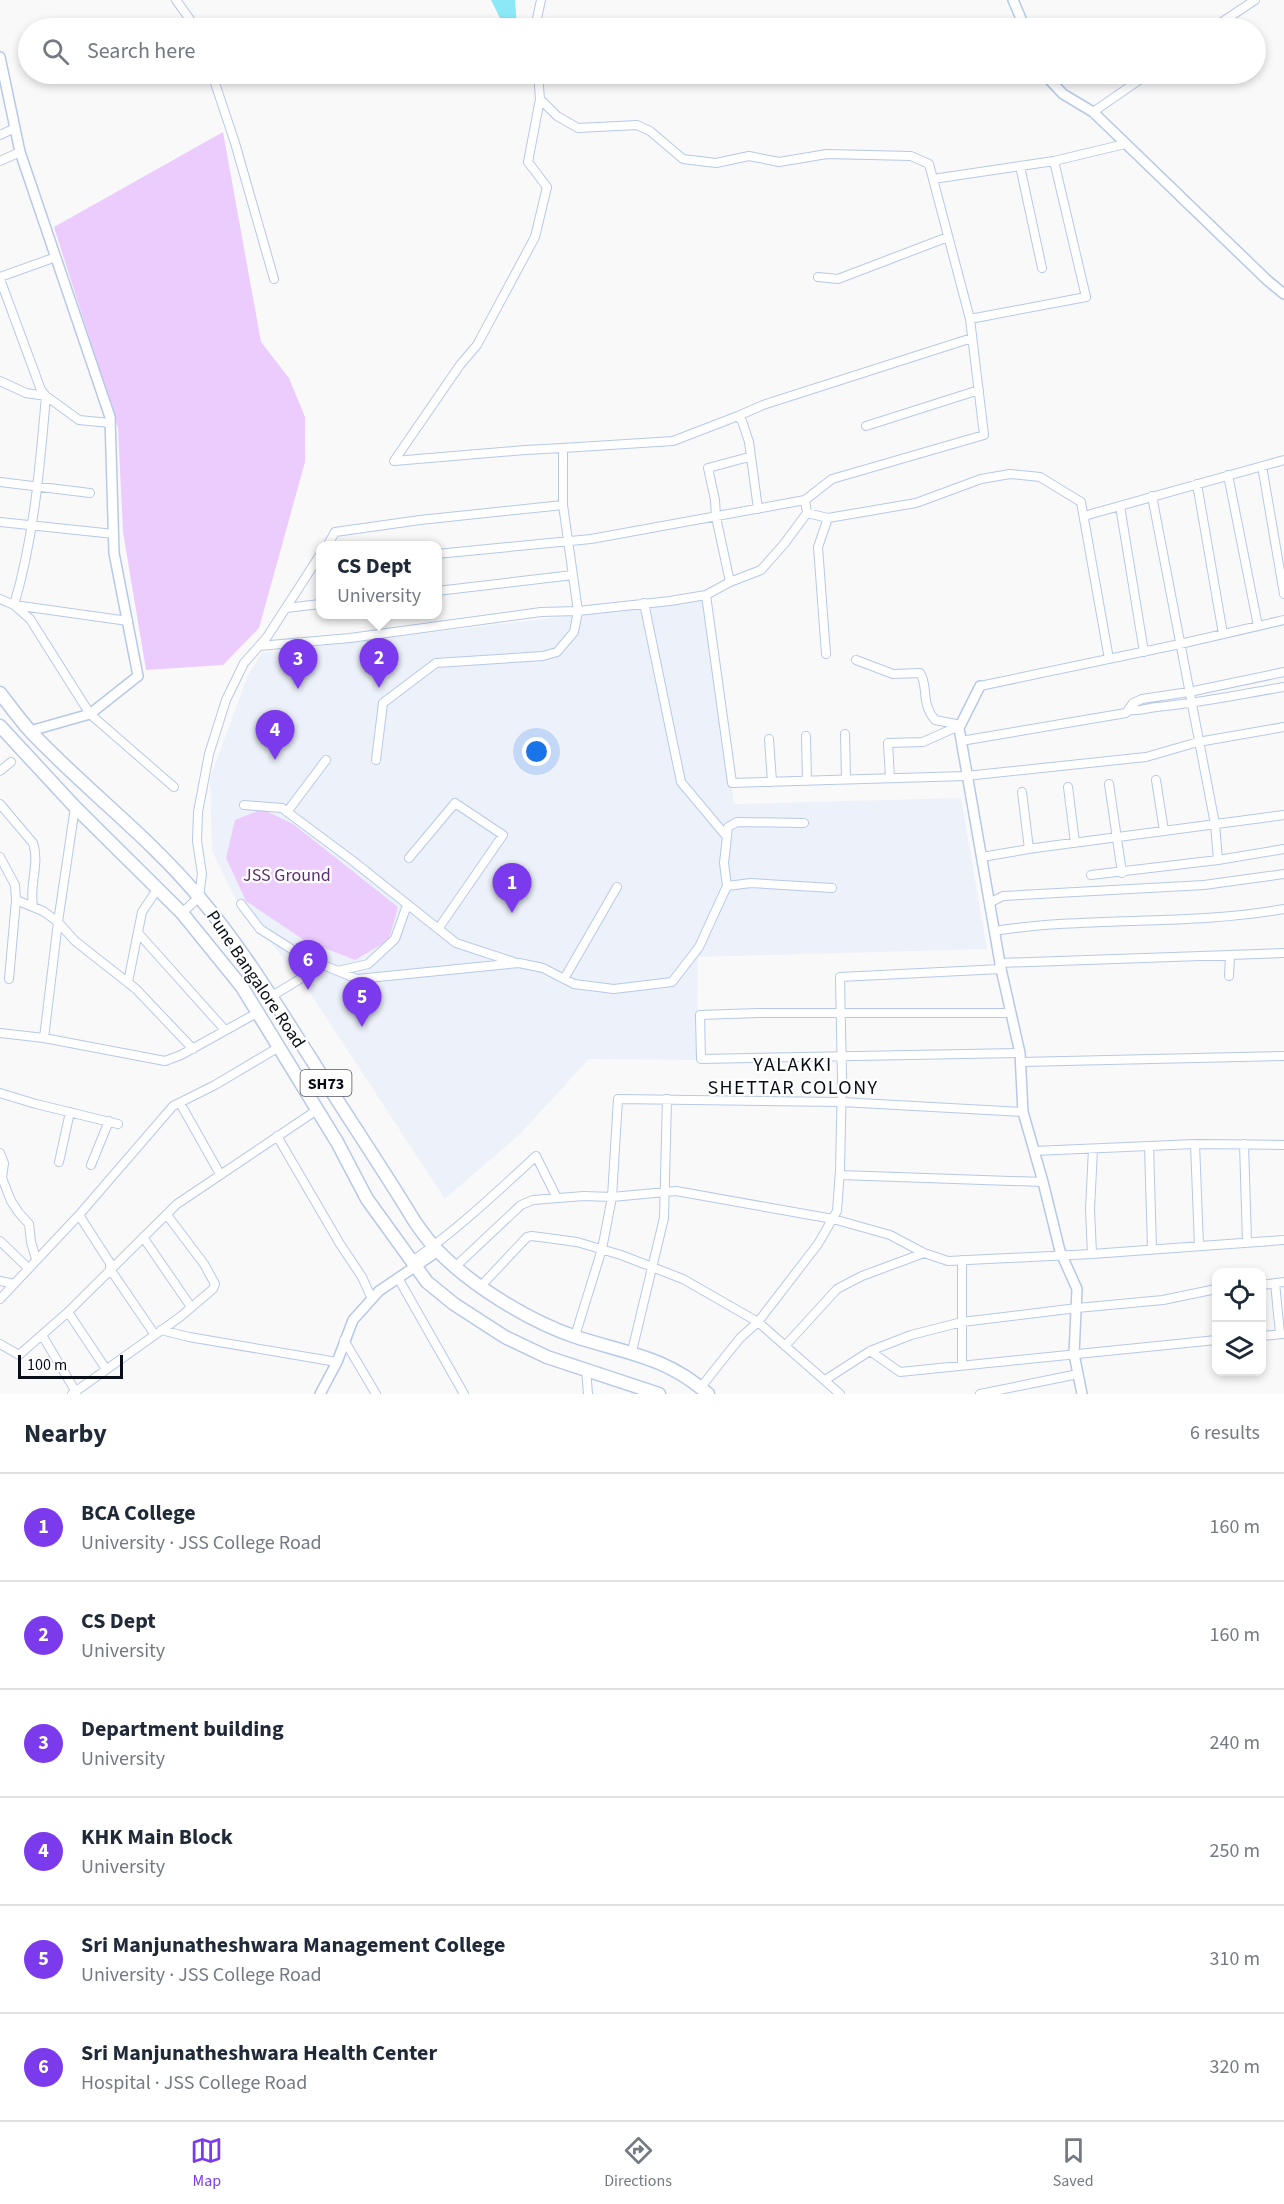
<!DOCTYPE html>
<meta charset="utf-8">
<style>
:root{--surface:#fff;--page:#f2f2f3;--text:#1f2937;--muted:#747a83;--line:#e0e1e3;--accent:#7c3aed}
body{margin:0;font-family:"Source Sans 3",sans-serif;background:var(--page);color:var(--text)}
.controls{position:absolute;right:18px;bottom:18px;display:grid;overflow:hidden;border-radius:12px;box-shadow:0 3px 9px #0003}
.controls button{width:54px;height:54px;display:grid;place-items:center;padding:0;border:0;border-bottom:2px solid var(--line);background:var(--surface);color:var(--text);font:30px sans-serif}
.scale{position:absolute;left:18px;bottom:15px;width:105px;box-sizing:border-box;padding-left:6px;border:3px solid #080e18;border-top:0;font-size:16px;line-height:21px;white-space:nowrap;color:#080e18;-webkit-text-stroke:4px #fff;paint-order:stroke}
.you{position:absolute;left:537px;top:752px;width:21px;height:21px;margin:-15px;border:4px solid #fff;border-radius:50%;background:#1a73e8;box-shadow:0 0 0 9px #1a73e833}
.badge{display:grid;place-items:center;width:39px;height:39px;border-radius:50%;background:var(--accent);color:#fff;font-size:20px;font-weight:700}
.pin{position:absolute;translate:-50% -50px;filter:drop-shadow(0 2px 3px #0008)}
.pin::after{content:'';position:absolute;top:32px;width:21px;height:18px;background:inherit;clip-path:polygon(0 0,100% 0,50% 100%)}
.popup{position:absolute;left:316px;top:541px;width:126px;height:78px;box-sizing:border-box;display:grid;place-content:center;border-radius:12px;background:var(--surface);filter:drop-shadow(0 2px 4px #0005);font-size:20px;white-space:nowrap;color:var(--muted)}
.popup b{font-size:22px;color:var(--text)}
.popup::after{content:'';position:absolute;left:50%;top:100%;margin-left:-12px;border:12px solid transparent;border-top-color:var(--surface)}
.list{margin:0;padding:0;list-style:none}
h2{display:flex;justify-content:space-between;align-items:center;height:78px;margin:0;padding:0 24px;font-size:26px}
h2 small{font-size:20px;font-weight:400;color:var(--muted)}
.list li{display:grid;grid-template-columns:39px 1fr auto;gap:18px;align-items:center;box-sizing:border-box;height:108px;padding:0 24px;border-top:2px solid var(--line)}
.list b{display:block;font-size:22px;white-space:nowrap}
.list p{margin:0;font-size:20px;white-space:nowrap;color:var(--muted)}
.list em{font-size:20px;font-style:normal;color:var(--muted)}
.icon{flex:none;width:33px;height:33px;fill:none;stroke:currentColor;stroke-width:2;stroke-linecap:round;stroke-linejoin:round}
.map{position:relative;flex:none;width:1284px;height:1394px;overflow:hidden}
.search{position:absolute;background:var(--surface);box-shadow:0 3px 9px #0003;left:18px;right:18px;top:18px;height:66px;display:flex;align-items:center;gap:15px;box-sizing:border-box;padding:0 21px;border-radius:33px;color:var(--muted);font-size:22px}
.sheet{height:726px;background:var(--surface)}
nav{display:flex;justify-content:space-around;align-items:center;box-sizing:border-box;height:84px;border-top:2px solid var(--line);background:var(--surface);font-size:16px;color:var(--muted)}
nav a{display:grid;justify-items:center;gap:3px}
nav .on{color:var(--accent)}
.map>svg:first-child{display:block}
.built{fill:#edf2fa}
.green{fill:#ecccfc}
.water{fill:#8be9f6}
.lines{fill:none;stroke-linecap:round;stroke-linejoin:round}
.minor-casing{stroke:#b7c9e7;stroke-width:10}
.tertiary-casing{stroke:#b7c9e7;stroke-width:12}
.primary-casing{stroke:#b7c9e7;stroke-width:15}
.minor{stroke:#fff;stroke-width:8}
.tertiary{stroke:#fff;stroke-width:9}
.primary{stroke:#fff;stroke-width:12}
.labels{text-anchor:middle;stroke-width:4.5;stroke-linejoin:round;paint-order:stroke}
.shield{fill:#fff;stroke:#52565d;stroke-width:1.5}
.shield-label{font-size:16px;font-weight:bold;fill:#080e18}
.park-label{font-size:18px;fill:#5e2e73;stroke:#fff}
.street-label{font-size:18px;fill:#080e18;stroke:#fff}
.neighbourhood-label{font-size:20px;letter-spacing:1.5px;fill:#080e18;stroke:#fff}
</style>
<div class="map">
<svg width="1284" height="1394" viewBox="0 0 1284 1394">
<rect width="100%" height="100%" fill="#f9f9f9"/>
<!-- built -->
<path class="built" d="M708,599l26,205 227,-6 26,151 -289,8 -1,103 -108,-1 -69,75 -75,65 -139,-212 -72,-91 -22,-45 -2,-73 37,-101 15,-24z"/>
<!-- green -->
<path class="green" d="M223,132l38,210 28,36 16,39v45l-46,166 -36,37 -77,5 -23,-138 -5,-104 -64,-201z
M262,809l31,15 105,83 -9,33 -34,20 -51,-20 -58,-39 -20,-43 9,-38z"/>
<!-- water -->
<path class="water" d="M491,0h24l2,27 -15,-5z"/>
<g class="lines">
<!-- minor casing -->
<g class="minor-casing">
<path id="minor" d="M176,0l20,28
M535,28l6,-28
M1213,28l42,-28
M212,74l23,69 39,136
M538,74l2,25 -12,63 19,25 -12,50 -58,108 -17,20 -66,96 131,-11 38,-2v57
M540,99l17,17 21,12 59,-3 13,6 33,28 33,4 33,-7 30,6 48,-8 84,2 18,8 4,15
M1093,112l55,-38
M0,135l15,-7
M0,161l20,-9
M1020,166l22,102
M0,277l56,-20
M818,277l20,2 110,-42
M0,279l41,111 5,6 33,24 31,3
M970,319l116,-22 -32,-136
M0,381l26,12 20,3c-6,70 -12,142 -32,209l114,16
M738,416l25,-11 209,-67
M866,426l113,-36
M563,448l110,-7 65,-25 4,5 7,21 9,67
M1262,466l22,128
M1228,475l30,151
M0,482l90,11
M1197,484l26,150
M1152,496l63,328 3,36
M805,500l2,13 21,5 88,-15 65,-24 29,-5 30,3 41,25 28,157
M1120,506l24,146
M1084,516l200,-56
M0,522l114,12
M327,546l8,-14 85,-12 143,-15 15,106 -4,21 -17,20 -14,4 -107,7 -53,40 -7,57
M437,554l154,-15 214,-39 27,-21 152,-44 -14,-116 -37,-140 121,-18 71,-17
M730,582l31,-12 23,-26 23,-31
M437,591l136,-16
M706,595l26,188 234,-7 180,-19 52,-15 86,-15
M0,599l14,6 16,14 60,95 84,73
M644,603l37,179 46,55
M286,608l34,-4
M259,646l91,-8 191,-26 37,-1 92,-10 36,-6 24,-13 -14,-65 -1,-17 -7,-32 41,-11
M826,654l-8,-107 10,-29
M856,660l37,14 27,-1c9,14 0,29 15,47l26,5
M980,686l200,-42 104,-24
M1130,710c10,1 17,-2 27,-3 43,-4 85,-13 127,-20
M845,734l1,45
M806,736l1,45
M769,739l3,43
M961,741l165,-28 7,-10 9,-4 47,-7 95,-20
M0,771l11,-9
M890,778l-2,-35 35,-1 38,-17
M1156,780l8,51
M1109,784l13,89
M1068,787l7,56
M1022,792l7,57
M0,804l33,39c7,20 -4,42 0,63
M244,805l38,3 71,53 103,82 58,19
M287,812l39,-52
M0,857l15,28 1,15 27,11 15,11 17,19 61,48 57,60
M982,857l53,-9 249,-33
M409,858l46,-55 48,32 -65,94
M1091,875l127,-15 66,-11
M727,886l-3,-23 4,-36 9,-5 67,1
M989,903l14,-7 201,-11 80,-11
M241,904l19,25 44,28 53,22 162,-16 24,5 31,16 40,5 58,-7 27,-35 28,-61 24,-3 81,5
M182,913l17,-16 3,-23 -5,-33 1,-29 11,-58 17,-54 18,-37 23,-26 53,-82
M994,931c96,-15 194,-5 290,-22
M139,934l86,96
M1000,963l284,-10
M338,971l30,-7 27,-25 12,-34
M1229,976l1,-20
M9,979l7,-79
M564,979l53,-92
M128,982l14,-70 16,-24
M272,996l51,-31
M1011,1013h-253l-58,2 1,44 319,-6
M0,1033l44,5 121,23 16,-6 76,-42
M44,1038l14,-116 17,-115
M1021,1062l263,-6
M0,1093l36,11 82,20
M180,1103l40,71
M277,1136l63,108 22,33 10,22
M1195,1144l4,102
M1244,1144l3,98
M1149,1146l3,103
M1034,1151l161,-7 89,1
M0,1153l4,10 -2,15 9,23 8,12 10,11 2,18 5,17
M59,1162l11,-50
M91,1165l18,-44
M840,1175l203,7
M79,1215l31,48v6l45,66
M143,1237l48,70
M0,1241l28,27
M1092,1254l-2,-45 3,-60
M962,1260v105
M412,1261c45,-31 84,-68 124,-105l21,42
M456,1266l65,-61 12,-5 51,-4 28,1 64,-6 157,28 57,16 34,18 24,8 144,-7 192,-14
M398,1278l66,116
M0,1281l14,3
M1275,1283l5,51
M1262,1285l22,-3
M480,1287l47,-50 5,-1 45,6 44,13 62,24 75,43 82,72
M0,1299l79,-84 94,-109 42,-21 64,-38
M68,1312l38,57
M161,1330l28,7 148,25
M42,1335l34,57
M575,1336l27,-87 10,-52 6,-98 224,3 181,10
M1262,1336l21,-2
M344,1340l32,54
M0,1344l19,11 49,-43 109,-108 140,-94
M785,1346l52,-57 25,-13 62,-23
M632,1351l32,-133 3,-119
M870,1351l30,21 316,-32
M586,1369l2,25
M825,1380l45,-29 41,-16 51,-13 115,-14 86,-8 53,-11
M701,1387l39,-49 18,-16 60,-78 19,-33 3,-41 2,-92 -2,-101 161,-8
M72,1394l108,-77 33,-28 2,-5 -11,-20 -37,-49
M980,1394l98,-20"/>
</g>
<!-- tertiary casing -->
<g class="tertiary-casing">
<path id="tertiary" d="M1013,0l12,28
M0,57l20,95 90,265 4,136 24,123 -48,38 -60,17
M1044,74l19,20 30,18 174,168 17,14
M980,686l-21,42 42,241 19,84 3,59 20,70 17,69 17,38 -3,65 8,40
M320,1394l17,-32 16,-42 26,-29 59,-40"/>
</g>
<!-- primary casing -->
<g class="primary-casing">
<path id="primary" d="M0,693c10,13 20,27 31,39 54,57 118,105 168,165 45,53 79,111 116,168 33,53 68,104 100,157 7,10 14,20 23,29 34,35 91,70 138,86 50,16 91,20 132,57
M0,726l75,81 107,106 60,74 95,155 30,57 60,83 27,22 51,33 42,20 112,37"/>
</g>
<!-- minor -->
<use href="#minor" class="minor"/>
<!-- tertiary -->
<use href="#tertiary" class="tertiary"/>
<!-- primary -->
<use href="#primary" class="primary"/>
</g>
<g class="labels">
<!-- shield labels -->
<rect class="shield" x="300.5" y="1070" width="51" height="26" rx="4.5"/>
<g class="shield-label">
<text x="326" y="1089">SH73</text>
</g>
<!-- park labels -->
<g class="park-label">
<text x="287" y="881">JSS Ground</text>
</g>
<!-- street labels -->
<g class="street-label">
<text transform="translate(256 979) rotate(56)" y="6">Pune Bangalore Road</text>
</g>
<!-- neighbourhood labels -->
<g class="neighbourhood-label">
<text x="793" y="1071">YALAKKI<tspan x="793" dy="23">SHETTAR COLONY</tspan></text>
</g>
</g>
</svg>
<div class="controls">
<button><svg class="icon" aria-label="locate" viewBox="0 0 24 24"><circle cx="12" cy="12" r="6"/><path d="M12 2v4M12 18v4M2 12h4M18 12h4"/></svg></button>
<button><svg class="icon" aria-label="layers" viewBox="0 0 24 24"><path d="M12 4l9 5-9 5-9-5zM3 14l9 5 9-5"/></svg></button>
</div>
<div class="scale">100 m</div>
<div class="you"></div>
<div class="pin badge" style="left:512px;top:913px">1</div>
<div class="pin badge" style="left:379px;top:688px">2</div>
<div class="popup"><b>CS Dept</b>University</div>
<div class="pin badge" style="left:298px;top:689px">3</div>
<div class="pin badge" style="left:275px;top:760px">4</div>
<div class="pin badge" style="left:362px;top:1027px">5</div>
<div class="pin badge" style="left:308px;top:990px">6</div>
<div class="search"><svg class="icon" aria-label="search" viewBox="0 0 24 24"><circle cx="10" cy="10" r="6"/><path d="M15 15l6 6"/></svg>Search here</div>
</div>
<section class="sheet">
<h2>Nearby<small>6 results</small></h2>
<ul class="list">
<li><span class="badge">1</span><div><b>BCA College</b><p>University · JSS College Road</p></div><em>160 m</em></li>
<li><span class="badge">2</span><div><b>CS Dept</b><p>University</p></div><em>160 m</em></li>
<li><span class="badge">3</span><div><b>Department building</b><p>University</p></div><em>240 m</em></li>
<li><span class="badge">4</span><div><b>KHK Main Block</b><p>University</p></div><em>250 m</em></li>
<li><span class="badge">5</span><div><b>Sri Manjunatheshwara Management College</b><p>University · JSS College Road</p></div><em>310 m</em></li>
<li><span class="badge">6</span><div><b>Sri Manjunatheshwara Health Center</b><p>Hospital · JSS College Road</p></div><em>320 m</em></li>
</ul>
</section>
<nav>
<a class="on"><svg class="icon" aria-label="map" viewBox="0 0 24 24"><path d="M3 6l6-2 6 2 6-2v14l-6 2-6-2-6 2zM9 4v14M15 6v14"/></svg>Map</a>
<a><svg class="icon" aria-label="directions" viewBox="0 0 24 24"><path d="M12 3l9 9-9 9-9-9zM9 14v-3h6M13 9l2 2-2 2"/></svg>Directions</a>
<a><svg class="icon" aria-label="saved" viewBox="0 0 24 24"><path d="M7 4h10v16l-5-4-5 4z"/></svg>Saved</a>
</nav>
